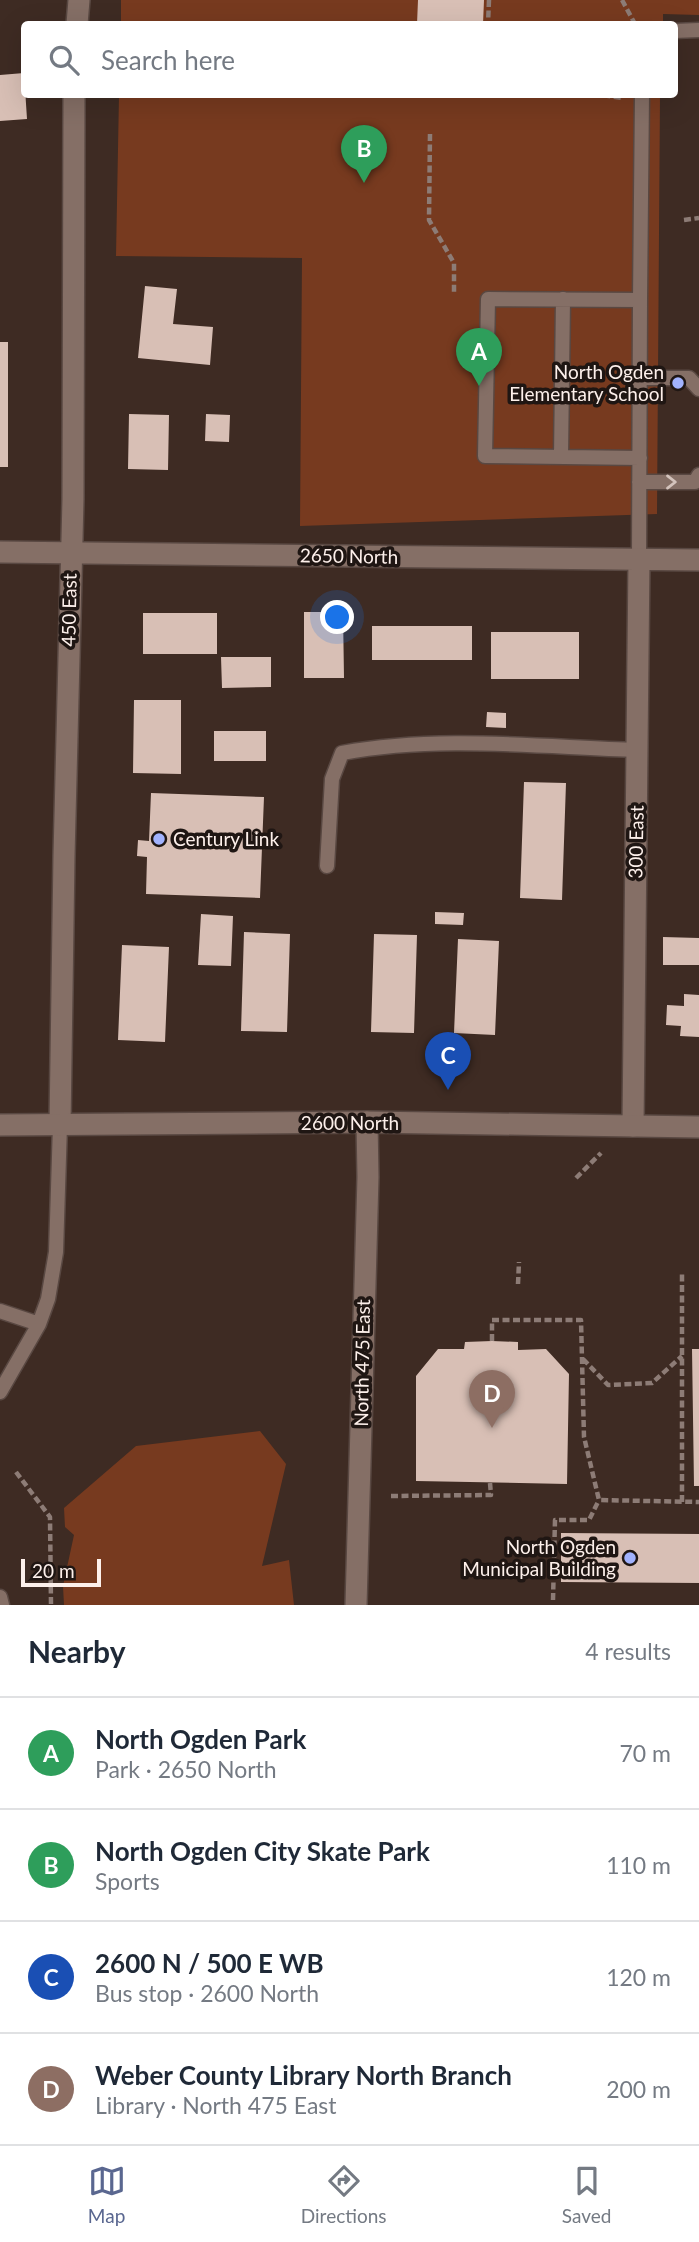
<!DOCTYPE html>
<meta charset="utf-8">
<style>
:root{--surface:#fff;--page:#f6f6f7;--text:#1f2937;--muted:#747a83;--line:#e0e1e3;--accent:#5a6790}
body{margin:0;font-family:Lato,sans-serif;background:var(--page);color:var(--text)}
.scale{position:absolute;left:21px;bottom:18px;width:80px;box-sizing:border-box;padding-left:7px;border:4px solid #fdf0eb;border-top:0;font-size:19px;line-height:24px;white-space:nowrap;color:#fdf0eb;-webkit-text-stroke:5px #1f1613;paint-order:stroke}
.you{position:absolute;left:338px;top:618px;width:24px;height:24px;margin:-18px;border:5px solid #fff;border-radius:50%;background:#1a73e8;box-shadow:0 0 0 10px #1a73e833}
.badge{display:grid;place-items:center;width:46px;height:46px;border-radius:50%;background:var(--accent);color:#fff;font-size:23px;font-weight:700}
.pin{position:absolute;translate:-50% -58px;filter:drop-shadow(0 2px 4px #0008)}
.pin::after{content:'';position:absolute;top:37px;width:24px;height:21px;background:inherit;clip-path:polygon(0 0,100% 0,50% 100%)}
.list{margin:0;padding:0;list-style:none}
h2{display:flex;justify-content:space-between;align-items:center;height:91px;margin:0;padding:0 28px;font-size:30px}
h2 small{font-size:23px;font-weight:400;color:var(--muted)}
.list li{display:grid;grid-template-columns:46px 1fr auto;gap:21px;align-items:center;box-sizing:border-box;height:112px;padding:0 28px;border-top:2px solid var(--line)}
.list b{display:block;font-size:26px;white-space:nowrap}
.list p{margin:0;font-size:23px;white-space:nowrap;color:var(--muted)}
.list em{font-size:23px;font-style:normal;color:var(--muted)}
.icon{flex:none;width:38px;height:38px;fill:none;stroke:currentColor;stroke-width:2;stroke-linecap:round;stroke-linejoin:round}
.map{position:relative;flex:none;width:699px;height:1605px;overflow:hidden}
.search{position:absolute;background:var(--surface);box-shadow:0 7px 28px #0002;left:21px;right:21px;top:21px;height:77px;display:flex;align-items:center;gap:18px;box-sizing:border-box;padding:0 24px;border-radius:7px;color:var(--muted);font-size:26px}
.sheet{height:539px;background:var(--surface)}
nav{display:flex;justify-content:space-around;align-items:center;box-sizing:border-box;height:98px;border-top:2px solid var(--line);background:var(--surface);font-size:19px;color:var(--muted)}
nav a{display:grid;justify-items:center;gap:4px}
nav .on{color:var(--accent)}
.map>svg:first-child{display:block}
.green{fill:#773a1f}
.building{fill:#d8bfb5}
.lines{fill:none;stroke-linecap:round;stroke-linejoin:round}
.service-casing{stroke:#594842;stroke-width:17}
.minor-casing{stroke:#594842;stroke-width:24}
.secondary-casing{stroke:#594842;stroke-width:24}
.path{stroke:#8d7c76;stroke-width:4.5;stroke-dasharray:7 3.5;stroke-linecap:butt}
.service{stroke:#856f66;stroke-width:14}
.minor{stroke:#856f66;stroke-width:21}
.secondary{stroke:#856f66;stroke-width:21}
.oneway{stroke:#d3c3bc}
.poi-dot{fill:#a1b2fd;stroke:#1f1613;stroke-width:2.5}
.labels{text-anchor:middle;stroke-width:7;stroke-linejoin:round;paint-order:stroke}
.poi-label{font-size:19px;fill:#fdf0eb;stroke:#1f1613;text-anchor:end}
.street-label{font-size:19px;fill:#fdf0eb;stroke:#1f1613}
</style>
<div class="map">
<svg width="699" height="1605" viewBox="0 0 699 1605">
<rect width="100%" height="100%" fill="#3e2b23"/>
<!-- green -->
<path class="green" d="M121,0h578v15l-36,-1v10h-542z
M119,95h541l-3,419 -357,12 2,-268 -186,-2z
M260,1431l26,33 -24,102 27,-6 5,45h-230l-1,-19 11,-51 -9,-8 -1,-19 72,-62z"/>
<!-- building -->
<path class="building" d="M418,0h66l-1,24h-66z
M24,73l3,46 -27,2v-46z
M145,286l32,3 -4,35 40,3 -3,38 -72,-7z
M0,342h8v125h-8z
M129,414l40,1 -1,55 -40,-1z
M206,414l24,1 -1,27 -24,-1z
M304,612h39l1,66h-40z
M143,613h74v41h-74z
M372,626h100v34h-100z
M491,632h88v47h-88z
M221,657h50v30l-49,1z
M134,700h47v74l-48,-1z
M487,712l19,1v15l-20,-1z
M214,731h52v30h-52z
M524,782l42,1 -4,117 -42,-2z
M151,793l113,4 -4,101 -114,-4 1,-37 -10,-1 1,-16 11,1z
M435,912l29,1 -1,12 -28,-1z
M201,914l32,2 -2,50 -33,-1z
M244,932l46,2 -3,98 -46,-1z
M374,934l43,1 -3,98 -43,-1z
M663,937l36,1v27h-36z
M458,939l41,2 -4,94 -41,-2z
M122,945l47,2 -4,95 -47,-2z
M684,994l15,1v42l-19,-1 1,-10 -15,-1 1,-20 17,1z
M492,1341l26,1v8l28,-1 23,25 -2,110 -151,-3v-105l22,-27h26l1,-7z
M692,1349h7v137h-5z
M561,1533l138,1v49l-138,-1z"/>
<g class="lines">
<!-- service casing -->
<g class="service-casing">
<path id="service" d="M674,31l25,-1
M640,378h49l10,11
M561,457l2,-158
M640,458l-155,-2 3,-157 152,1 2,-206
M639,482h56l4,-7
M639,559l1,-259
M327,866l5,-87 10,-26c97,-18 197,-6 295,-3
M0,1311l39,13
M0,1392l39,-68 9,-25 8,-47 4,-127
M0,1597l2,8"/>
</g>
<!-- minor casing -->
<g class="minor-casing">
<path id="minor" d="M77,24l2,-24
M0,552l699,8
M60,1125l4,-269 9,-357 1,-405
M633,1126l6,-567
M356,1605l12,-428 -1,-55"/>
</g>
<!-- secondary casing -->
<g class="secondary-casing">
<path id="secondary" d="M0,1125l367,-3 332,5"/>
</g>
<!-- path -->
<path class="path" d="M489,0l-1,24h5
M622,0l13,24
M593,94l30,4
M430,134l-1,86 25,43v30
M684,220l15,-2
M576,1178l25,-25
M518,1284l1,-22
M492,1341v-21h89l3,117 15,63 100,2
M583,1359l25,26 44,-2 30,-27
M16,1472l34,45 1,88
M391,1496l100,-1 -1,-12
M682,1502v-231
M553,1600l2,-80h34l10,-20"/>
<!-- service -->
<use href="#service" class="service"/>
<!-- minor -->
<use href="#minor" class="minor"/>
<!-- secondary -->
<use href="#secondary" class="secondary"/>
</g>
<!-- one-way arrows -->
<defs><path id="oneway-chevron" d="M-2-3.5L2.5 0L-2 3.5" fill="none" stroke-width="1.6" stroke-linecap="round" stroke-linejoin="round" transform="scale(1.75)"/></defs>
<use class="oneway" href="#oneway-chevron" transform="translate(671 482)"/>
<!-- markers -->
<g class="poi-dot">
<circle cx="678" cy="383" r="7"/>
<circle cx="159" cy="839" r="7"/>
<circle cx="630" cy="1558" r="7"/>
</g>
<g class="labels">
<!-- poi labels -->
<g class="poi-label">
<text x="664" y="379">North Ogden<tspan x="664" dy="22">Elementary School</tspan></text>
<text x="173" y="846" text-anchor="start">Century Link</text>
<text x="616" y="1554">North Ogden<tspan x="616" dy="22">Municipal Building</tspan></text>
</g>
<!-- street labels -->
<g class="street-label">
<text transform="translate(349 556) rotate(1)" y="7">2650 North</text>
<text transform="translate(69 610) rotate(-89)" y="7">450 East</text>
<text transform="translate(636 842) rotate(-89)" y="7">300 East</text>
<text x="350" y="1130">2600 North</text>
<text transform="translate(362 1363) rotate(-89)" y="7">North 475 East</text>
</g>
</g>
</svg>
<div class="scale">20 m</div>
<div class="you"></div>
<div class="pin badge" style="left:479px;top:386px;background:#2e9e5b">A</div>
<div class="pin badge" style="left:364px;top:183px;background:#2e9e5b">B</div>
<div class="pin badge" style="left:448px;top:1090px;background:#1a4fb4">C</div>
<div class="pin badge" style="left:492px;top:1428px;background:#8d6e63">D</div>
<div class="search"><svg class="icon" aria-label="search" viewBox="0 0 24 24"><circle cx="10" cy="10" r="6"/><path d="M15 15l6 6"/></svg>Search here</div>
</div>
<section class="sheet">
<h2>Nearby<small>4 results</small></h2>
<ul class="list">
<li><span class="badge" style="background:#2e9e5b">A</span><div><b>North Ogden Park</b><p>Park · 2650 North</p></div><em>70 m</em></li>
<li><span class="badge" style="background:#2e9e5b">B</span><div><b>North Ogden City Skate Park</b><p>Sports</p></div><em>110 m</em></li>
<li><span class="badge" style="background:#1a4fb4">C</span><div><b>2600 N / 500 E WB</b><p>Bus stop · 2600 North</p></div><em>120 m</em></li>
<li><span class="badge" style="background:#8d6e63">D</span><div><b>Weber County Library North Branch</b><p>Library · North 475 East</p></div><em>200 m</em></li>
</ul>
</section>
<nav>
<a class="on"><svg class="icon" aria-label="map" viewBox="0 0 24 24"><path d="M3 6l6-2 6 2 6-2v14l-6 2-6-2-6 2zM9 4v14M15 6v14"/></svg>Map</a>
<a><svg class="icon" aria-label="directions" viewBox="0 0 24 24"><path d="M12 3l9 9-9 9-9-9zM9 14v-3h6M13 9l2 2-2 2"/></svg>Directions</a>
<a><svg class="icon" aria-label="saved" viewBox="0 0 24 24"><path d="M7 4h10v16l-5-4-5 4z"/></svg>Saved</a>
</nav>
